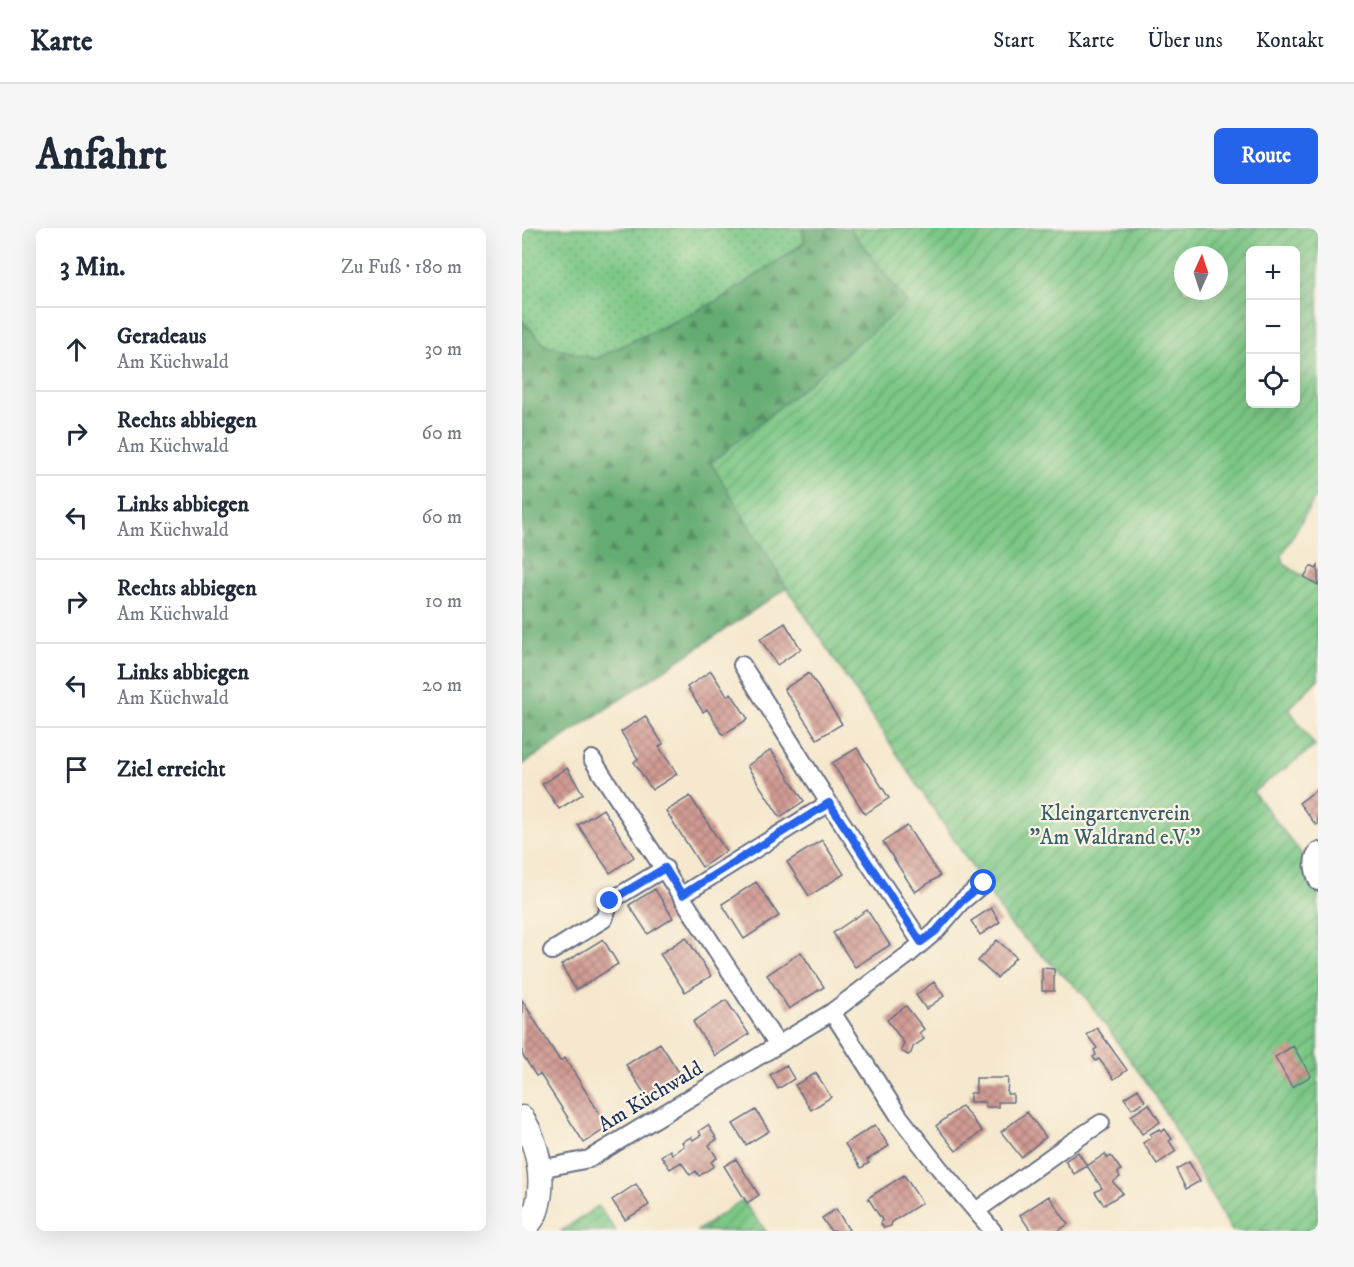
<!DOCTYPE html>
<html lang="de">
<meta charset="utf-8">
<style>
:root{--surface:#fff;--page:#f6f6f7;--text:#1f2937;--muted:#747a83;--line:#e0e1e3;--accent:#2563eb}
body{margin:0;font-family:"IM FELL DW Pica",serif;background:var(--page);color:var(--text)}
.controls{position:absolute;right:18px;top:18px;display:grid;overflow:hidden;border-radius:9px;box-shadow:0 6px 24px #0002}
.controls button{width:54px;height:54px;display:grid;place-items:center;padding:0;border:0;border-bottom:2px solid var(--line);background:var(--surface);color:var(--text);font:30px sans-serif}
.compass{position:absolute;left:652px;top:18px;width:54px;height:54px;border-radius:50%;background:var(--surface);box-shadow:0 6px 24px #0002;rotate:3deg}
.stop{position:absolute;width:18px;height:18px;margin:-14px;border:4px solid #2563eb;border-radius:50%;background:#fff}
.stop.end{background:#2563eb;border-color:#fff;box-shadow:0 2px 6px #0008}
.list{margin:0;padding:0;list-style:none}
h2{display:flex;justify-content:space-between;align-items:center;height:78px;margin:0;padding:0 24px;font-size:26px}
h2 small{font-size:20px;font-weight:400;color:var(--muted)}
.list li{display:grid;grid-template-columns:39px 1fr auto;gap:18px;align-items:center;box-sizing:border-box;height:84px;padding:0 24px;border-top:2px solid var(--line)}
.list b{display:block;font-size:22px;white-space:nowrap}
.list p{margin:0;font-size:20px;white-space:nowrap;color:var(--muted)}
.list em{font-size:20px;font-style:normal;color:var(--muted)}
.icon{flex:none;width:33px;height:33px;fill:none;stroke:currentColor;stroke-width:2;stroke-linecap:round;stroke-linejoin:round}
.map{position:relative;flex:none;width:796px;height:1003px;overflow:hidden;border-radius:9px}
header{display:flex;align-items:center;gap:36px;box-sizing:border-box;height:84px;padding:0 30px;background:var(--surface);border-bottom:2px solid var(--line)}
header strong{font-size:28px}
nav{display:flex;gap:33px;margin-inline-start:auto;font-size:21px}
.intro{display:flex;align-items:center;justify-content:space-between;box-sizing:border-box;height:144px;padding:0 36px}
h1{margin:0;font-size:42px}
.button{padding:15px 27px;border-radius:9px;background:var(--accent);color:#fff;font-size:21px;font-weight:700}
main{display:flex;gap:36px;padding:0 36px}
aside{flex:1;background:var(--surface);border-radius:9px;box-shadow:0 6px 24px #0002}
.map>svg:first-child{display:block}
.grass{fill:url(#grass-dots);stroke:#4c7b72;stroke-width:1.5}
.forest{fill:url(#forest-firs);stroke:#406e68;stroke-width:1.5}
.garden{fill:url(#garden-furrows);stroke:#4c7b72;stroke-width:1.5;fill-rule:evenodd}
.building{fill:url(#building-cross-hatch)}
.lines{fill:none;stroke-linecap:round;stroke-linejoin:round}
.street-casing{stroke:#677085;stroke-width:20}
.secondary-casing{stroke:#677085;stroke-width:27}
.street{stroke:#fff;stroke-width:16}
.secondary{stroke:#fff;stroke-width:24}
.route{stroke:#2563eb;stroke-width:8}
.labels{text-anchor:middle;stroke-width:4.5;stroke-linejoin:round;paint-order:stroke}
.park-label{font-size:21px;fill:#385d6a;stroke:#fcf5e5}
.street-label{font-size:21px;fill:#1b2f5e;stroke:#fcf5e5}
</style>
<header>
<strong>Karte</strong>
<nav><a>Start</a><a>Karte</a><a>Über uns</a><a>Kontakt</a></nav>
</header>
<div class="intro"><h1>Anfahrt</h1><a class="button">Route</a></div>
<main>
<aside>
<h2>3 Min.<small>Zu Fuß · 180 m</small></h2>
<ul class="list">
<li><svg class="icon" aria-label="ahead" viewBox="0 0 24 24"><path d="M12 20V5M6 11l6-6 6 6"/></svg><div><b>Geradeaus</b><p>Am Küchwald</p></div><em>30 m</em></li>
<li><svg class="icon" aria-label="right" viewBox="0 0 24 24"><path d="M7 20v-9h11M14 6l5 5-5 5"/></svg><div><b>Rechts abbiegen</b><p>Am Küchwald</p></div><em>60 m</em></li>
<li><svg class="icon" aria-label="left" viewBox="0 0 24 24"><path d="M17 20v-9H6M10 6l-5 5 5 5"/></svg><div><b>Links abbiegen</b><p>Am Küchwald</p></div><em>60 m</em></li>
<li><svg class="icon" aria-label="right" viewBox="0 0 24 24"><path d="M7 20v-9h11M14 6l5 5-5 5"/></svg><div><b>Rechts abbiegen</b><p>Am Küchwald</p></div><em>10 m</em></li>
<li><svg class="icon" aria-label="left" viewBox="0 0 24 24"><path d="M17 20v-9H6M10 6l-5 5 5 5"/></svg><div><b>Links abbiegen</b><p>Am Küchwald</p></div><em>20 m</em></li>
<li><svg class="icon" aria-label="arrive" viewBox="0 0 24 24"><path d="M6 21V4h12l-3 4 3 4H6"/></svg><div><b>Ziel erreicht</b></div></li>
</ul>
</aside>
<div class="map">
<svg width="796" height="1003" viewBox="0 0 796 1003">
<defs>
<pattern id="grass-dots" width="8" height="8" patternUnits="userSpaceOnUse" patternTransform="scale(1.5)"><rect width="8" height="8" fill="#7cc785"/><path d="M2 2h.1M6 6h.1" fill="none" stroke="#65a270" stroke-width="1.8" stroke-linecap="round"/></pattern>
<pattern id="forest-firs" width="22" height="20" patternUnits="userSpaceOnUse" patternTransform="scale(1.5)"><rect width="22" height="20" fill="#65ac72"/><path d="M5 1l3.5 6h-7zM16 11l3.5 6h-7z" fill="#528c61"/></pattern>
<pattern id="garden-furrows" width="10" height="10" patternUnits="userSpaceOnUse" patternTransform="scale(1.5)"><rect width="10" height="10" fill="#7cc785"/><path d="M-1 1l2-2M0 10L10 0M9 11l2-2" fill="none" stroke="#65a270"/></pattern>
<pattern id="building-cross-hatch" width="8" height="8" patternUnits="userSpaceOnUse" patternTransform="scale(1.5)"><rect width="8" height="8" fill="#d19b93"/><path d="M0 0l8 8M0 8l8-8" fill="none" stroke="#a97f7b"/></pattern>
</defs>
<rect width="100%" height="100%" fill="#fcf5e5"/>
<filter id="ink" filterUnits="userSpaceOnUse"><feTurbulence type="fractalNoise" baseFrequency=".0167" numOctaves="2"/><feDisplacementMap in="SourceGraphic" scale="12" xChannelSelector="R" yChannelSelector="G"/><feConvolveMatrix kernelMatrix="1 2 1 2 8 2 1 2 1" color-interpolation-filters="sRGB"/></filter>
<filter id="wash" filterUnits="userSpaceOnUse"><feTurbulence type="fractalNoise" baseFrequency=".008" numOctaves="4" result="noise"/><feDisplacementMap in="SourceGraphic" scale="24" xChannelSelector="R" yChannelSelector="G"/><feGaussianBlur stdDeviation="1.35" result="paint"/><feColorMatrix in="noise" values="0 0 0 0 0 0 0 0 0 0 0 0 0 0 0 0 0 1.4 0 .05"/><feComposite in="paint" operator="in"/></filter>
<g filter="url(#wash)">
<rect width="100%" height="100%" fill="#f5e8ce"/>
<!-- grass -->
<path class="grass" d="M0,0h281l2,15 -86,57 -124,59 -50,-14 -23,-25z"/>
<!-- forest -->
<path class="forest" d="M281,0h47l57,75 -196,160 76,125 -265,177v-445l23,25 50,14 124,-59 85,-57z"/>
<!-- garden -->
<path class="garden" d="M328,0h468v264l-36,63 2,9 34,22v93l-29,30 26,37 -62,46 48,61c7,13 9,26 17,38v340h-86l-78,-138 -71,-99 -72,-68 -224,-338 -76,-125 196,-160zM728,22h46v154h-46zM661,27h36v36h-36z
M220,972l24,31h-69z
M76,978l18,25h-55z"/>
<g id="blocks">
<!-- building -->
<path class="building" d="M789,338l5,3 2,-3v19l-14,-8z
M263,395l16,26 -24,16 -17,-26z
M189,443l16,25 4,-3 17,26 -25,16 -16,-26 -4,3 -16,-25z
M287,445l33,51 -25,15 -33,-50z
M123,488l18,28 -4,3 18,27 -25,16 -18,-28 4,-3 -17,-27z
M335,520l32,50 -24,16 -33,-51z
M249,522l33,51 -24,16 -33,-51z
M45,540l16,26 -24,15 -17,-25z
M796,561v35l-2,1 -17,-22z
M168,568l36,55 -24,16 -36,-56z
M81,581l31,48 -24,16 -32,-48z
M385,598l33,50 -25,16 -32,-50z
M300,612l22,34 -35,22 -22,-34z
M234,654l23,34 -35,23 -22,-35z
M133,661l18,29 -25,16 -19,-29z
M469,680l9,14 -20,13 -9,-14z
M345,682l23,35 -35,22 -22,-34z
M164,709l25,39 -26,16 -25,-38z
M81,711l15,25 -42,26 -15,-25z
M475,712l19,17 -19,21 -19,-17z
M279,724l23,35 -35,22 -22,-34z
M520,740l12,1v22h-12z
M412,754l10,14 -18,13 -10,-14z
M0,772l38,61 5,-3 43,69 -24,16 -44,-69 -4,2 -14,-22z
M204,772l23,34 -34,22 -22,-34z
M384,778l18,23 -5,4 5,6 -11,8 -2,6 -3,2 -7,-4 3,-8 -17,-23z
M575,800l30,42 -13,9 -15,-20 -3,2 -3,-4 3,-2 -2,-5 3,-2 -10,-13z
M138,815l22,34 -34,22 -22,-34z
M771,818l18,30 -19,11 -17,-30z
M264,837l8,14 -16,10 -8,-14z
M294,845l15,24 -20,13 -16,-25z
M454,850h32l-1,16h6v8h-15v5h-13v-5h-15v-9h6z
M616,861l7,12 -13,8 -8,-11z
M627,876l11,18 -18,12 -11,-18z
M440,878l20,25 -26,20 -20,-25z
M234,882l13,21 -23,14 -13,-21z
M505,884l19,25 -25,20 -20,-25z
M186,897l9,14 -8,6 8,13 -6,4 3,4 -15,10 -3,-5 -6,4 -9,-13 -11,7 -9,-13 9,-6 2,4 12,-8 -2,-4 9,-5 2,3 8,-5 -2,-4z
M353,897l14,21 -22,14 2,3 -8,5 -16,-24z
M637,901l2,3 4,-3 7,10 -3,2 7,10 -19,13 -14,-21 9,-6 -2,-3z
M556,924l9,14 -13,8 -9,-13z
M583,926l3,4 3,-2 10,14 -3,3 2,4 -7,5 10,11 -19,12 -9,-13 7,-4 -15,-22z
M214,931l23,36 -12,8 -23,-37z
M667,934l11,19 -14,8 -10,-20z
M382,947l18,28 -30,19 -1,4 -7,2 -3,-4 1,-4 -14,-22z
M114,956l13,21 -24,15 -13,-20z
M527,968l19,28 -10,7h-27l-11,-16z
M314,981l13,21 -1,1h-17l-9,-13z"/>
</g>
</g>
<g filter="url(#ink)">
<use href="#blocks" fill-opacity="0" stroke="#677085" stroke-width="1.5"/>
<g class="lines">
<!-- street casing -->
<g class="street-casing">
<path id="street" d="M220,437l87,138 92,139
M70,531l186,286
M796,623c-8,8 -4,21 0,31
M160,667l147,-92
M30,723l52,-32 6,-18 55,-33
M310,784l67,104 41,53 53,62
M18,941l49,-10 243,-147 76,-57 28,-24 25,-29 23,-19
M454,983l90,-65 35,-23"/>
</g>
<!-- secondary casing -->
<g class="secondary-casing">
<path id="secondary" d="M0,890c16,27 24,62 14,93 -2,7 -9,14 -13,20"/>
</g>
<!-- street -->
<use href="#street" class="street"/>
<!-- secondary -->
<use href="#secondary" class="secondary"/>
</g>
</g>
<g class="lines" filter="url(#ink)">
<!-- route -->
<path class="route" d="M88,673l55,-33 17,27 147,-92 92,139 15,-11 25,-29 23,-19"/>
</g>
<g class="labels">
<!-- park labels -->
<g class="park-label">
<text x="593" y="592">Kleingartenverein<tspan x="593" dy="24">"Am Waldrand e.V."</tspan></text>
</g>
<!-- street labels -->
<g class="street-label">
<text transform="translate(128 868) rotate(-31)" y="7">Am Küchwald</text>
</g>
</g>
</svg>
<div class="controls">
<button>+</button>
<button>−</button>
<button><svg class="icon" aria-label="locate" viewBox="0 0 24 24"><circle cx="12" cy="12" r="6"/><path d="M12 2v4M12 18v4M2 12h4M18 12h4"/></svg></button>
</div>
<svg class="compass" viewBox="-18 -18 36 36"><path d="M0-13l5 13h-10z" fill="#e53935"/><path d="M0 13l5-13h-10z" fill="#747a83"/></svg>
<div class="stop" style="left:462px;top:655px"></div>
<div class="stop end" style="left:88px;top:673px"></div>
</div>
</main>
